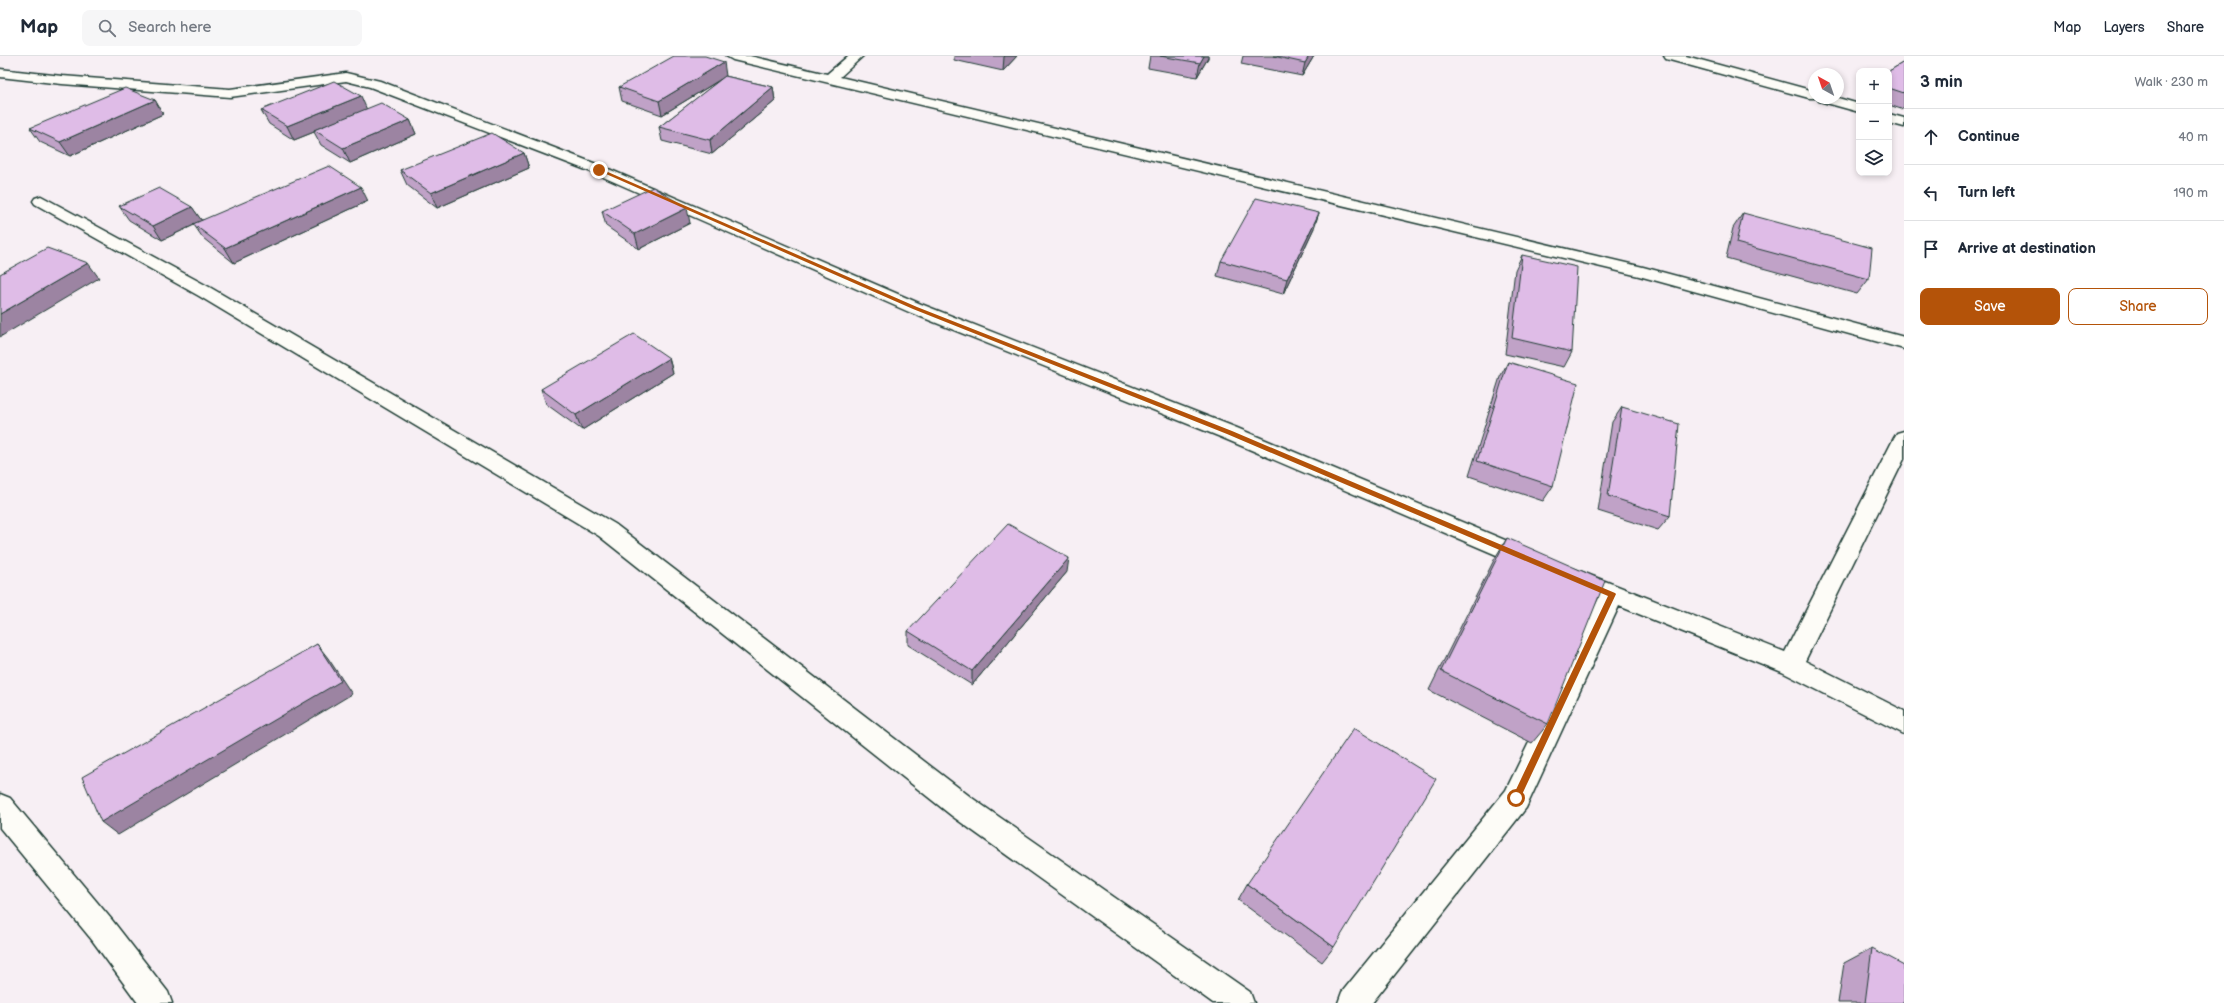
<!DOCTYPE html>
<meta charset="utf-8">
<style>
:root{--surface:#fff;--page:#f6f6f7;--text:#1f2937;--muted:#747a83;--line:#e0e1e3;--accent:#b45309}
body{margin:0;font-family:"Balsamiq Sans",sans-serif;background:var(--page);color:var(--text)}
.controls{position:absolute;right:12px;top:12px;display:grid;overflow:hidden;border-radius:8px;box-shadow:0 2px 6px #0003}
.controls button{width:36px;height:36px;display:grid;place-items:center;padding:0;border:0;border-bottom:1px solid var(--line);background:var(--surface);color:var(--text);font:20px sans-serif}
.compass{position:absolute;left:1808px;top:12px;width:36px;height:36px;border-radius:50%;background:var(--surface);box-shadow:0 2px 6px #0003;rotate:320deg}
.stop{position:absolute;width:12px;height:12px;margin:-9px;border:3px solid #b45309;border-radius:50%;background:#fff}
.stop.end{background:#b45309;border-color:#fff;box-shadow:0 1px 4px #0008}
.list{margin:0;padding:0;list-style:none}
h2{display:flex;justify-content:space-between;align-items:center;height:52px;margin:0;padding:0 16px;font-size:17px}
h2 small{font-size:13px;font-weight:400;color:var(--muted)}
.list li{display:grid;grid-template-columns:26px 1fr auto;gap:12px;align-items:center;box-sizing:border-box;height:56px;padding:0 16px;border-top:1px solid var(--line)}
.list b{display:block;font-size:15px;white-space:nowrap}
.list em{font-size:13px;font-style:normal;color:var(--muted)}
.actions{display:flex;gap:8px;padding:12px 16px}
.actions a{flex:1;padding:9px 0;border:1px solid var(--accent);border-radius:8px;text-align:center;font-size:14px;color:var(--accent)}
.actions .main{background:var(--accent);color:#fff}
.icon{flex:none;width:22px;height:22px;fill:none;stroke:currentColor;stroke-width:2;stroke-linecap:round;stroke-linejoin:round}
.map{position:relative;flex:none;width:1904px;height:947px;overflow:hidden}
header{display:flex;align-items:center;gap:24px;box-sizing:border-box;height:56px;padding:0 20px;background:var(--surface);border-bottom:1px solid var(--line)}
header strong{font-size:19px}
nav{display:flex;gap:22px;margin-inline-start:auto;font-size:14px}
.search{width:280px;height:36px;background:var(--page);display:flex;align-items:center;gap:10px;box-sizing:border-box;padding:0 14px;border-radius:8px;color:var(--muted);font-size:15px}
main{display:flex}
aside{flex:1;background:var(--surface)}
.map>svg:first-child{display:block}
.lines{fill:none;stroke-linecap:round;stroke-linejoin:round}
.minor-casing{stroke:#1f3d34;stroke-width:3}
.minor{fill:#fdfcf7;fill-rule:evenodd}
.wall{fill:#c0a2c7;stroke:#1f3d34}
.shaded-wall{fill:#9c84a2;stroke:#1f3d34}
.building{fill:#dfbce7;stroke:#1f3d34}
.route{fill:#b45309}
</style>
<header>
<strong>Map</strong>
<div class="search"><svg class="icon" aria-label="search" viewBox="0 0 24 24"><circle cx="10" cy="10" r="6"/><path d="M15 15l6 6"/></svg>Search here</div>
<nav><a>Map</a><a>Layers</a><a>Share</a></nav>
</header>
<main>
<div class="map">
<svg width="1904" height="947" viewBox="0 0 1904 947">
<rect width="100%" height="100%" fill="#f7eff4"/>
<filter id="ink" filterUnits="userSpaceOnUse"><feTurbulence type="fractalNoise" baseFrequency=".025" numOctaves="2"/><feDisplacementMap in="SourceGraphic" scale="8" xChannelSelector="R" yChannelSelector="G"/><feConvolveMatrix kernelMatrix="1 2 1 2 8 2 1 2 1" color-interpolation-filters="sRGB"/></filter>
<g filter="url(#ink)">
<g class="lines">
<!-- minor casing -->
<g class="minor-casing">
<path id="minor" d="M726,0h24l77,18 21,-18h15l-23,21 803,190 261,70v12l-265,-73 -906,-216z
M1664,0h22l128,35v7h24l21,6v8l-40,-11 -2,-3h-8l-143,-39z
M0,13l62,7 168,13 116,-16 34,8 224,86 317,137 316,124 299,125 3,6 -3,6 -8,3 -8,-3 -297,-127 -314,-126 -315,-139 -224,-86 -24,-6 -116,16 -168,-13 -62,-7z
M1889,58l15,4v9l-15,-4z
M41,140l170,92 404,236 357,274 278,194 4,11h-41l-261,-187 -353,-280 -400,-240 -164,-92 -2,-3 2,-3z
M1904,375v28l-99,202 99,50v23l-122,-62 -163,-66 -93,202 -154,195h-34l4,-11 164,-202 93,-192 -33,-14 -3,-6 3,-6 8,-3 8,3 203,80 109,-214 3,-5z
M0,738l10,4 102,122 56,72 4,11h-34l-46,-63 -92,-112z"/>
</g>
<!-- minor -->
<use href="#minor" class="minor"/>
</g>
<!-- wall -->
<path class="wall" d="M954,0h63l-14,15 -49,-11z
M1150,0h58v2l-11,19 -49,-9z
M1243,0h71l-12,20 -61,-12z
M1904,6v45l-3,2 -12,-4v-34z
M725,20l48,11 2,14 -63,53 -50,-13 -3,-14 64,-49 -61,37 -40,-14 -3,-14 107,-11z
M155,44l8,14 -93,42 -30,-14 -10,-14z
M367,53l43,11 6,14 -66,29 -29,-18 -7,-13 -20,8 -25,-16 -8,-14z
M524,97l5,15 -92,40 -30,-23 -7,-15z
M368,145l-134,62 -31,-25 -9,-13 -32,15 -33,-20 -10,-14 73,1 9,13z
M602,155l88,12 -51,26 -33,-23z
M1743,157l126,66 -12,15 -131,-36 7,-30z
M1314,172l-31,66 -66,-18 4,-15z
M1522,199l50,97 -8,15 -59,-13 10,-84z
M669,302l4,15 -91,57 -36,-26 -5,-15z
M1508,306l45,124 -10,15 -74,-25 31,-99z
M1622,351l48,109 -12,14 -60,-19 14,-89z
M1507,482l41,186 -16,19 -103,-53 66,-132z
M1067,516l-95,113 -64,-40v-14z
M1247,828l87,63 -12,15 -84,-62z
M1872,892l32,55h-66l6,-40z"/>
<!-- shaded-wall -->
<path class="shaded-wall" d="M1005,0h12l-14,15 1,-14z
M1204,0h4v2l-11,19 3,-14z
M1309,0h5l-12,20 3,-13z
M724,6l2,14 -64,39 -3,-14z
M773,31l2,14 -63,53 -2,-14z
M361,40l6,14 -53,20v2l-20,8 -7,-14z
M155,44l8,14 -93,42 -10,-14z
M410,64l6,14 -66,29 -7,-15z
M524,97l5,15 -92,40 -6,-15z
M361,131l7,14 -134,62 -9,-15z
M192,151l10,14 -9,3 1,1 -32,15 -9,-14z
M687,152l3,15 -51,26 -4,-15z
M1319,157l-5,15 -31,66 4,-15z
M88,207l11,15 -99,59v-23z
M669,302l4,15 -91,57 -6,-15z
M1069,502l-2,14 -95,113v-14z
M317,588l11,14 24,36 -234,141 -17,-13z"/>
<!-- building -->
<path class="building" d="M674,0h31l19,6 -65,39 -40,-14z
M1160,0h44l-4,7z
M1273,0h36l-4,7z
M1904,6v31l-15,-5v-17z
M725,20l48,11 -63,53 -51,-13z
M334,25l27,15 -74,30 -26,-16z
M125,32l30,12 -95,42 -30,-14z
M381,47l29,17 -67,28 -29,-18z
M492,77l32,20 -93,40 -31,-23z
M329,110l32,21 -136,61 -32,-24z
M653,131l34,21 -52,26 -33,-23z
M159,132l33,19 -39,19 -34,-20z
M1256,142l63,15 -32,66 -66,-18z
M1743,157l129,35 -3,31 -133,-36z
M47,192l41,15 -88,51v-40z
M1522,199l55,12 -5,85 -60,-14z
M634,278l35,24 -93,57 -35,-26z
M1508,306l70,21 -25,103 -76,-25z
M1622,351l57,17 -9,92 -62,-20z
M1008,468l61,34 -97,113 -64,-40z
M1507,482l98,43 -57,143 -107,-53z
M317,588l24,37 -240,141 -19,-45z
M1354,672l82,51 -102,168 -87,-63z
M1872,892l32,17v38h-39z"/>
</g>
<!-- route -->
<path class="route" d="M601,113l316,138 315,124 383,162 1,1 -97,207 -3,1 -4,-4 96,-202 -381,-162 -314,-125 -316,-139z"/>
</svg>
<div class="controls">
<button>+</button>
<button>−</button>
<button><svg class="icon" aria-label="layers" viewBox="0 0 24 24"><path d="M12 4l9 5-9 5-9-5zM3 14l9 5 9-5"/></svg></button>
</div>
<svg class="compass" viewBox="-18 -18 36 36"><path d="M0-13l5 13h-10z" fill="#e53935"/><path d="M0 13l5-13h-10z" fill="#747a83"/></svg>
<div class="stop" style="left:1516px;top:742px"></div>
<div class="stop end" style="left:599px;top:114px"></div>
</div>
<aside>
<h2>3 min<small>Walk · 230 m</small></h2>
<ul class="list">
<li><svg class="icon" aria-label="ahead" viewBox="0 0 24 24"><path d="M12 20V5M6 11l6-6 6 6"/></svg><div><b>Continue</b></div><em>40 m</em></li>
<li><svg class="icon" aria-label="left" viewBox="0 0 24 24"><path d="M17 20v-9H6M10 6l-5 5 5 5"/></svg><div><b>Turn left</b></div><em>190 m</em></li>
<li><svg class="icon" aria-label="arrive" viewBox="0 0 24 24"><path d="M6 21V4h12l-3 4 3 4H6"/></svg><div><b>Arrive at destination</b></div></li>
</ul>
<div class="actions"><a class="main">Save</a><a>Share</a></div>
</aside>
</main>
